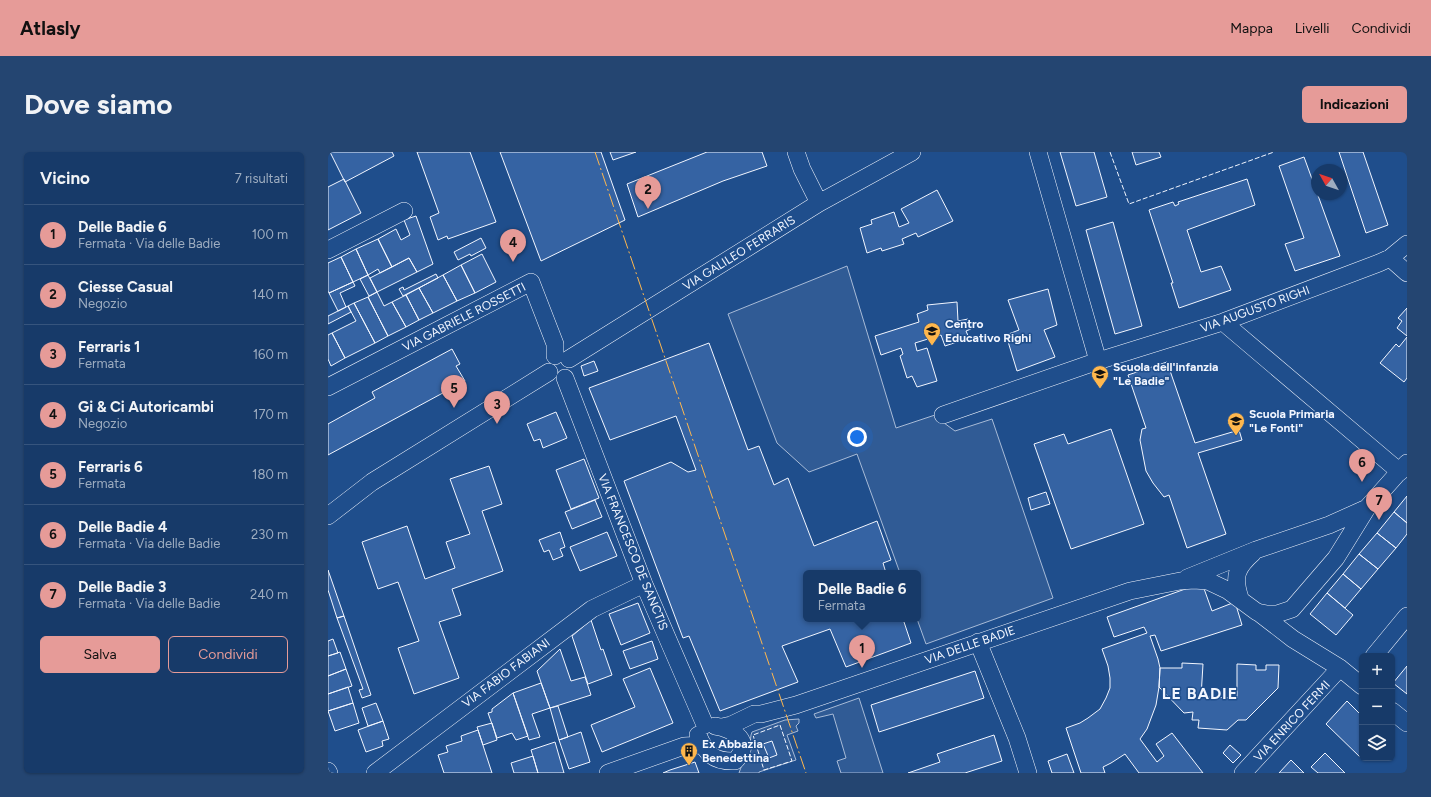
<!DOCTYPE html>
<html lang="it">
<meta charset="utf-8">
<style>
:root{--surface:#173a69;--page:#244571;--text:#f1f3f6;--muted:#9eadc0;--line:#36547d;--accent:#e69b98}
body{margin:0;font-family:Figtree,sans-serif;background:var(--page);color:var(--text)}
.controls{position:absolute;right:12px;bottom:12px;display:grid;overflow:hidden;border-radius:6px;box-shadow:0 1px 3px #0004}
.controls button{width:36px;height:36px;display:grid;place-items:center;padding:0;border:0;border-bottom:1px solid var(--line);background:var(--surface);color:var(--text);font:20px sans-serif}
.compass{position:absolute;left:983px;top:12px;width:36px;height:36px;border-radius:50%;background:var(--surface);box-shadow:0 1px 3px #0004;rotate:310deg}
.you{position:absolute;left:529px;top:285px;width:14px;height:14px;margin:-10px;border:3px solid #fff;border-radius:50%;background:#1a73e8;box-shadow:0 0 0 6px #1a73e833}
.badge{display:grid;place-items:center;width:26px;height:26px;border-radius:50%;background:var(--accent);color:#111;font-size:13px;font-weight:700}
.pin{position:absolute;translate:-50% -33px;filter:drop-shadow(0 1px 2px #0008)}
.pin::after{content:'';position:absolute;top:21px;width:14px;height:12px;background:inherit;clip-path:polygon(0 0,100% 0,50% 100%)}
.popup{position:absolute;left:475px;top:418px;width:118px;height:52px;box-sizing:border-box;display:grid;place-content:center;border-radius:6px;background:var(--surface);filter:drop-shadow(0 1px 3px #0005);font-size:13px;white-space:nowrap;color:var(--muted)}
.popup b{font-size:15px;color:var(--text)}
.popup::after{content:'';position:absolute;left:50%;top:100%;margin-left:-8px;border:8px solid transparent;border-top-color:var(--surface)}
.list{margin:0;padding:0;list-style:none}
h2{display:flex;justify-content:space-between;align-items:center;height:52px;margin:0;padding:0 16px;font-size:17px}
h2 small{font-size:13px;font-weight:400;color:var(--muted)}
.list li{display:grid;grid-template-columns:26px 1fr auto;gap:12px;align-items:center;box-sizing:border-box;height:60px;padding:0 16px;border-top:1px solid var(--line)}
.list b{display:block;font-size:15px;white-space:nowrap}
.list p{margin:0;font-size:13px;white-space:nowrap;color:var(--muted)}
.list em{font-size:13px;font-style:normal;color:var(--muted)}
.actions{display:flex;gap:8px;padding:12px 16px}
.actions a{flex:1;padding:9px 0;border:1px solid var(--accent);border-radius:6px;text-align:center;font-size:14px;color:var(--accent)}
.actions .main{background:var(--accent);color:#111}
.icon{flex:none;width:22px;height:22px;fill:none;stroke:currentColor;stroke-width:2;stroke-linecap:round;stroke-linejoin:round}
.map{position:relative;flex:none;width:1079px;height:621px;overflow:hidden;border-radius:6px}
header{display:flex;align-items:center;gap:24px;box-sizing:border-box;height:56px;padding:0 20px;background:var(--accent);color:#111}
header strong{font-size:19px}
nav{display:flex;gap:22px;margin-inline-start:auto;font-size:14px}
.intro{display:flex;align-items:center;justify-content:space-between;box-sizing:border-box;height:96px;padding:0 24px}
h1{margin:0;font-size:28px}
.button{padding:10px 18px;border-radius:6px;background:var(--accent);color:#111;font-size:14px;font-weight:700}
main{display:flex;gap:24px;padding:0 24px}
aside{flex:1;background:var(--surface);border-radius:6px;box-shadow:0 1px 3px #0004}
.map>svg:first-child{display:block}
.green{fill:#305b95;stroke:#a8bbd7}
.building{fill:#3563a3;stroke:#f2f6ff}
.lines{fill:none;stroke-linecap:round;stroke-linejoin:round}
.minor-casing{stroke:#f2f6ff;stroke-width:18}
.minor{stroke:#1f4e8c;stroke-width:17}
.fence{stroke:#f2f6ff;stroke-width:1;stroke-dasharray:5 2;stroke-linecap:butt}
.power{stroke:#ffb74d;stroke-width:1;stroke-dasharray:14 3 2 3;stroke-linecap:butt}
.labels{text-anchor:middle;stroke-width:3;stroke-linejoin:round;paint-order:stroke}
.street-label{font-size:12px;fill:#f2f6ff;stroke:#1f4e8c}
.poi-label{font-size:12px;font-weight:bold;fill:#f2f6ff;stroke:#1f4e8c;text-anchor:start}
.district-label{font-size:16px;font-weight:bold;letter-spacing:1px;fill:#f2f6ff;stroke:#1f4e8c}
</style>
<header>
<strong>Atlasly</strong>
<nav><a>Mappa</a><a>Livelli</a><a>Condividi</a></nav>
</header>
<div class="intro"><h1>Dove siamo</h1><a class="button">Indicazioni</a></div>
<main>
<aside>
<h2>Vicino<small>7 risultati</small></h2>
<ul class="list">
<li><span class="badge">1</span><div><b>Delle Badie 6</b><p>Fermata · Via delle Badie</p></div><em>100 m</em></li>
<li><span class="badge">2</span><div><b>Ciesse Casual</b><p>Negozio</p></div><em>140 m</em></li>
<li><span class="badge">3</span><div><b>Ferraris 1</b><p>Fermata</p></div><em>160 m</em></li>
<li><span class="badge">4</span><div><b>Gi &amp; Ci Autoricambi</b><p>Negozio</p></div><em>170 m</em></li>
<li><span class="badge">5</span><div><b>Ferraris 6</b><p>Fermata</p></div><em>180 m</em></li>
<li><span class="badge">6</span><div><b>Delle Badie 4</b><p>Fermata · Via delle Badie</p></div><em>230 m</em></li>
<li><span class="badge">7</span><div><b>Delle Badie 3</b><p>Fermata · Via delle Badie</p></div><em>240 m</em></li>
</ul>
<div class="actions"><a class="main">Salva</a><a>Condividi</a></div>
</aside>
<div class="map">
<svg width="1079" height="621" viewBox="0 0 1079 621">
<rect width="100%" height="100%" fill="#1f4e8c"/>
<!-- green -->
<path class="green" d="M519,114l49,162 42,-14 2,6 15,11 37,-12 61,179 -127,46 -9,-25 1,-46h-18l-43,-119 -48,18 -32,-29 -49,-129z
M531,546l24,75h-42l-4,-12 9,-3 -13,-44 -17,4 -2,-4z
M471,567v4l-3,3 2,5 -11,4 9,25 -37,12v1h-20c3,-10 8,-18 11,-28 1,-5 0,-9 2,-13l33,-12z"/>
<!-- building -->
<path class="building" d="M2,0h62l2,4 -49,26z
M89,0h53l26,70 -48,17 -1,-3 -9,4 -8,-23 9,-4z
M172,0h101l24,68 -84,41z
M282,0h26l-23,8z
M379,0h55l5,14 -44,15 -85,36 -11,-33z
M732,0h34l13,45 -31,9z
M804,0h27l2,5 -25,8z
M1011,0h24l25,73 -22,8z
M976,5l36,99 -45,15 -10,-27 19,-6 -25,-72z
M16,27l17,34 -33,17v-43z
M919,27l8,26 -68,25 14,42 20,-6 10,24 -52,18 -8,-25h2l-24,-73 24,-8 2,4 4,-2 -1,-2z
M609,38l16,31 -35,16 -2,-4 -14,6 2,5 -22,7 -1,-3 -14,5 -7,-25 12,-4 -1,-4 23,-8 5,15 10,-4 -8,-14z
M88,64l17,48 -16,8 -8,-14 -17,9 -14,-28 18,-10 5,11 9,-5 -6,-15z
M785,70l29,104 -27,8 -29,-104z
M153,86l5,10 -15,8 -1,-2 -12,6 -4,-8z
M50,87l14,28 -12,6 -2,-4 -10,6 -12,-26z
M28,97l12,26 -15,7 -12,-25z
M154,102l14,28 -21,11 -14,-28z
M13,105l12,25 -24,11 -1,-2v-28z
M81,106l8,14 -40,20 -7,-14z
M133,113l14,28 -18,8 -14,-26z
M108,122l2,4 -35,18 -4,-7 4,-2 1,3z
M40,123l9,17 -8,4 -9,-17z
M115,123l14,26 -24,12 -14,-25z
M25,130l2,4 -15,7 6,14 -8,4 -9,-18z
M91,136l14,25 -14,7 -13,-25z
M720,137l9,36 -13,5 11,27 -38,14 -11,-36 13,-5 -11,-30z
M49,140l7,14 8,-4 14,25 -18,9 -20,-39z
M78,143l13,25 -13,7 -14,-25z
M40,145l20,39 -13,7 -21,-40z
M629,150l1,19 10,-2 3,10 -5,2 3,7 -24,8 -4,-11 -26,8 2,8 10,-3 10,33 -20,6 -5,-11 -5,2 -7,-22 3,-2 -2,-6 -20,7 -6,-19 44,-14 -2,-8 11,-4 -1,-5z
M26,151l21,40 -30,15 -13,-25 24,-12 -8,-15z
M20,154l3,6 -23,12v-8z
M1079,156v28l-10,-8 5,-7 -4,-3z
M4,181l13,25 -14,8 -3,-7v-24z
M1079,185v41l-3,4 -24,-19 16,-19 3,3z
M381,191l39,107 11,-4 15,39 14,-7 26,68 63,-25 14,39 -8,3 3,10h-80v46h97l8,24 -65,24 -16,-38 -48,17 16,36 -78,29 -31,-75 -6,2 -59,-157 47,-19 17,10 8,-2 -20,-54 -66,24 -21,-52z
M124,197l8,15 -4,2 9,15 -137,74v-31l47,-26 -3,-6z
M266,209l4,10 -14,5 -3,-10z
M839,210l28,81 44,-13 3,10 -44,13 28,81 -39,14 -18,-53 -5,2 -11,-14 -7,-12 -6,-31 2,-11 4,-1 -18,-53z
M228,260l11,26 -24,10 -3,-9 -6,2 -7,-17z
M783,277l33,95 -73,25 -37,-105 30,-10 4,10z
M256,307l15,39 -28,11 -15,-39z
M161,314l13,38 -20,7 21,60 -51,18 9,26 -22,7 20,56 -45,16 -16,-46 21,-7 -21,-59 -20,7 -16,-47 45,-16 18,53 30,-11 -9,-26 24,-8 -20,-55z
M718,340l4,12 -19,6 -3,-12z
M1079,344v27l-13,-11z
M267,348l7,17 -30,12 -7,-17z
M1066,360l13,11v11l-11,14 -19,-15z
M232,380l5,15 -5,2 3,7 -10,4 -4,-10 -5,2 -5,-12z
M279,380l10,24 -37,15 -10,-24z
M1049,381l19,15 -18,21 -19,-15z
M1031,402l19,15 -17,20 -18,-15z
M0,418l16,46 -7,2 -9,-28z
M1015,422l18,15 -16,19 -18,-15z
M874,431l10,28 23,-9 7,23 -81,26 -6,-16 -5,1 8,23 2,9 -1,19 -3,18 -9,24 -7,10 17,23 7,-6 -8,-12 16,-11 31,40h-64l-14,-19 -14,9 -8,4 2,6h-24l-15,-45 14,-5 8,-5 12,-9 6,-11 4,-10v-10l-2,-12 -6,-17 45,-16 -3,-6 -30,10 -7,-20z
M999,441l26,22 -17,20 -26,-21z
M310,451l12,30 -29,12 -12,-31z
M16,464l27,79 -9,3 -3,-8 4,-1 -26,-71z
M263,468l10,30 2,-1 9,26 -24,9 -16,-48z
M5,487l5,14 -10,3v-15z
M324,489l6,18 -28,10 -7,-18z
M232,497l11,32 14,-4 6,18 -41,13 -13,-37z
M12,500l6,17 -18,7v-20z
M854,511l21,1 -2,33 36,1v-34l19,1v5h10v-5h13l-1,23 -32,32h-8l-11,10 -29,-2 1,-8h-7l1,-8 -9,1 -25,-26 1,-19h22z
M1079,514v28l-14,-11z
M322,516l23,55 -71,29 -11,-27 44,-18 -12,-28z
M18,517l6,17 -24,8v-18z
M647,519l9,27 -105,34 -8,-27z
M213,531l9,25 -18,6 8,23 -11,3 -16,-47z
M20,535l5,16 -25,8v-17z
M185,541l15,43 -12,4 -4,-7 -15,5 -9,-25 4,-1v-3z
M1019,549l15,15 -1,42 -35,-34z
M25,551l6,20 -24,8 -7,-20z
M48,551l7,18 -15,5 -6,-18z
M230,554l10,31 -9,3 -9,-32z
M55,569l6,18 -7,2 1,5 -17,6 -8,-22z
M164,571l5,17 -14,5 -6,-18z
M150,578l14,43h-48l-6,-18 10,-3 -2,-6 16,-5 -1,-5z
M253,580l9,30 -21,7 -10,-29z
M666,583l8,26 -37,12h-57l32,-11 -3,-8z
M444,589l5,14 -8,3 -6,-14z
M227,590l9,31h-26l-7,-23z
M902,593l11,10 -8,8 -10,-10z
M997,601l20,20h-27l-7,-6z
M739,602l7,19h-22l-4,-12z
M205,604l5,17h-24l-3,-10z
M963,608l13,13h-25z
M367,610l4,11h-36l7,-3z"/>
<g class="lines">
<!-- minor casing -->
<g class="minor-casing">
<path id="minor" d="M468,0l6,17 17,34
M710,0l60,209 125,-39 156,-59 11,-5 17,-14
M0,98l76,-39
M1062,106l17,15
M895,170l177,150
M241,207l250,-156 93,-51
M237,226l79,206 61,141
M0,235l203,-105 24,62v12
M615,263l155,-54
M0,364l44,-34 177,-110
M859,426l69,-28 73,-25 38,-17
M912,446c-7,-21 -4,-30 13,-45
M930,460l35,27 47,29 22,18
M650,490l39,96 11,35
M1046,504l33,-40
M1064,559l15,12
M394,575l9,-2 23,-11h7l35,-9 334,-114 50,-10 14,-1 14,1 19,9 30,22 10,2h10l15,-5 44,-51 31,-50 40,-45
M370,583c8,19 16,27 37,26 19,-19 -1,-32 -20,-35
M0,619l1,2
M47,621l217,-164 52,-25
M280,621l76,-27 18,-1
M915,621l97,-105"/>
</g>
<!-- minor -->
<use href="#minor" class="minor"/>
<!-- fence -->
<path class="fence" d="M782,0l19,52 145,-52
M452,573l12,36 -28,9 -11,-35z"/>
<!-- power -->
<path class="power" d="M267,0l211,621"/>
</g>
<!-- icons -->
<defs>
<g id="school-pin" transform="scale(0.9)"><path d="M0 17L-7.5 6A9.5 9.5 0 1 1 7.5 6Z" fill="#ffb74d" stroke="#1f4e8c"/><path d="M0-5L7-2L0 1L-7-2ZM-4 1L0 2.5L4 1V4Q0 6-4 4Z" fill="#111"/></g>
<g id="building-pin" transform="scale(0.9)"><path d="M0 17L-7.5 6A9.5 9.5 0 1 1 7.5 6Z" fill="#ffb74d" stroke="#1f4e8c"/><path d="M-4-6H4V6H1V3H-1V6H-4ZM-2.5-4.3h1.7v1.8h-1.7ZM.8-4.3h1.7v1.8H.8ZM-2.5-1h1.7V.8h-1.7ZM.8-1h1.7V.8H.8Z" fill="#111"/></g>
</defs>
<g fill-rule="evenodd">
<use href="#school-pin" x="604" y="179"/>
<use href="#school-pin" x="772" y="222"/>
<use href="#school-pin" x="908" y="269"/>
<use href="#building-pin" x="361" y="599"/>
</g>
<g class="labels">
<!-- street labels -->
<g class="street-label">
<text transform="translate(411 101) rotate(-32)" y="4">VIA GALILEO FERRARIS</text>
<text transform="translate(927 157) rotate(-20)" y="4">VIA AUGUSTO RIGHI</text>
<text transform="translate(136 165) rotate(-27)" y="4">VIA GABRIELE ROSSETTI</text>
<text transform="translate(305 400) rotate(68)" y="4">VIA FRANCESCO DE SANCTIS</text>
<text transform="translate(642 493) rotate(-19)" y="4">VIA DELLE BADIE</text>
<text transform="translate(178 521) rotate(-37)" y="4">VIA FABIO FABIANI</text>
<text transform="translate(964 569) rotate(-47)" y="4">VIA ENRICO FERMI</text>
</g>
<!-- poi labels -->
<g class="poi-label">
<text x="617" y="176">Centro<tspan x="617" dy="14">Educativo Righi</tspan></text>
<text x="785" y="219">Scuola dell'infanzia<tspan x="785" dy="14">"Le Badie"</tspan></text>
<text x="921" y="266">Scuola Primaria<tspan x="921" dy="14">"Le Fonti"</tspan></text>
<text x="374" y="596">Ex Abbazia<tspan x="374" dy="14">Benedettina</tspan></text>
</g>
<!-- district labels -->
<g class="district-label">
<text x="872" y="547">LE BADIE</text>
</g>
</g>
</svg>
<div class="controls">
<button>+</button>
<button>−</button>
<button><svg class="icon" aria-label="layers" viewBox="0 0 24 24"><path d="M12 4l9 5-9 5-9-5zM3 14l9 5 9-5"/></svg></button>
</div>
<svg class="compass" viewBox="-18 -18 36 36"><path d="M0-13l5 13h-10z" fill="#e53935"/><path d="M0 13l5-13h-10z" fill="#9eadc0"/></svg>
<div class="you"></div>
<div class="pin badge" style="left:534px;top:516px">1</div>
<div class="popup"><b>Delle Badie 6</b>Fermata</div>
<div class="pin badge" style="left:320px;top:57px">2</div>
<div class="pin badge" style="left:169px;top:272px">3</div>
<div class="pin badge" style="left:185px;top:110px">4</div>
<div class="pin badge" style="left:126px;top:256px">5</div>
<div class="pin badge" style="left:1034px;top:330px">6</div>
<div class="pin badge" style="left:1051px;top:368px">7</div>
</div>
</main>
